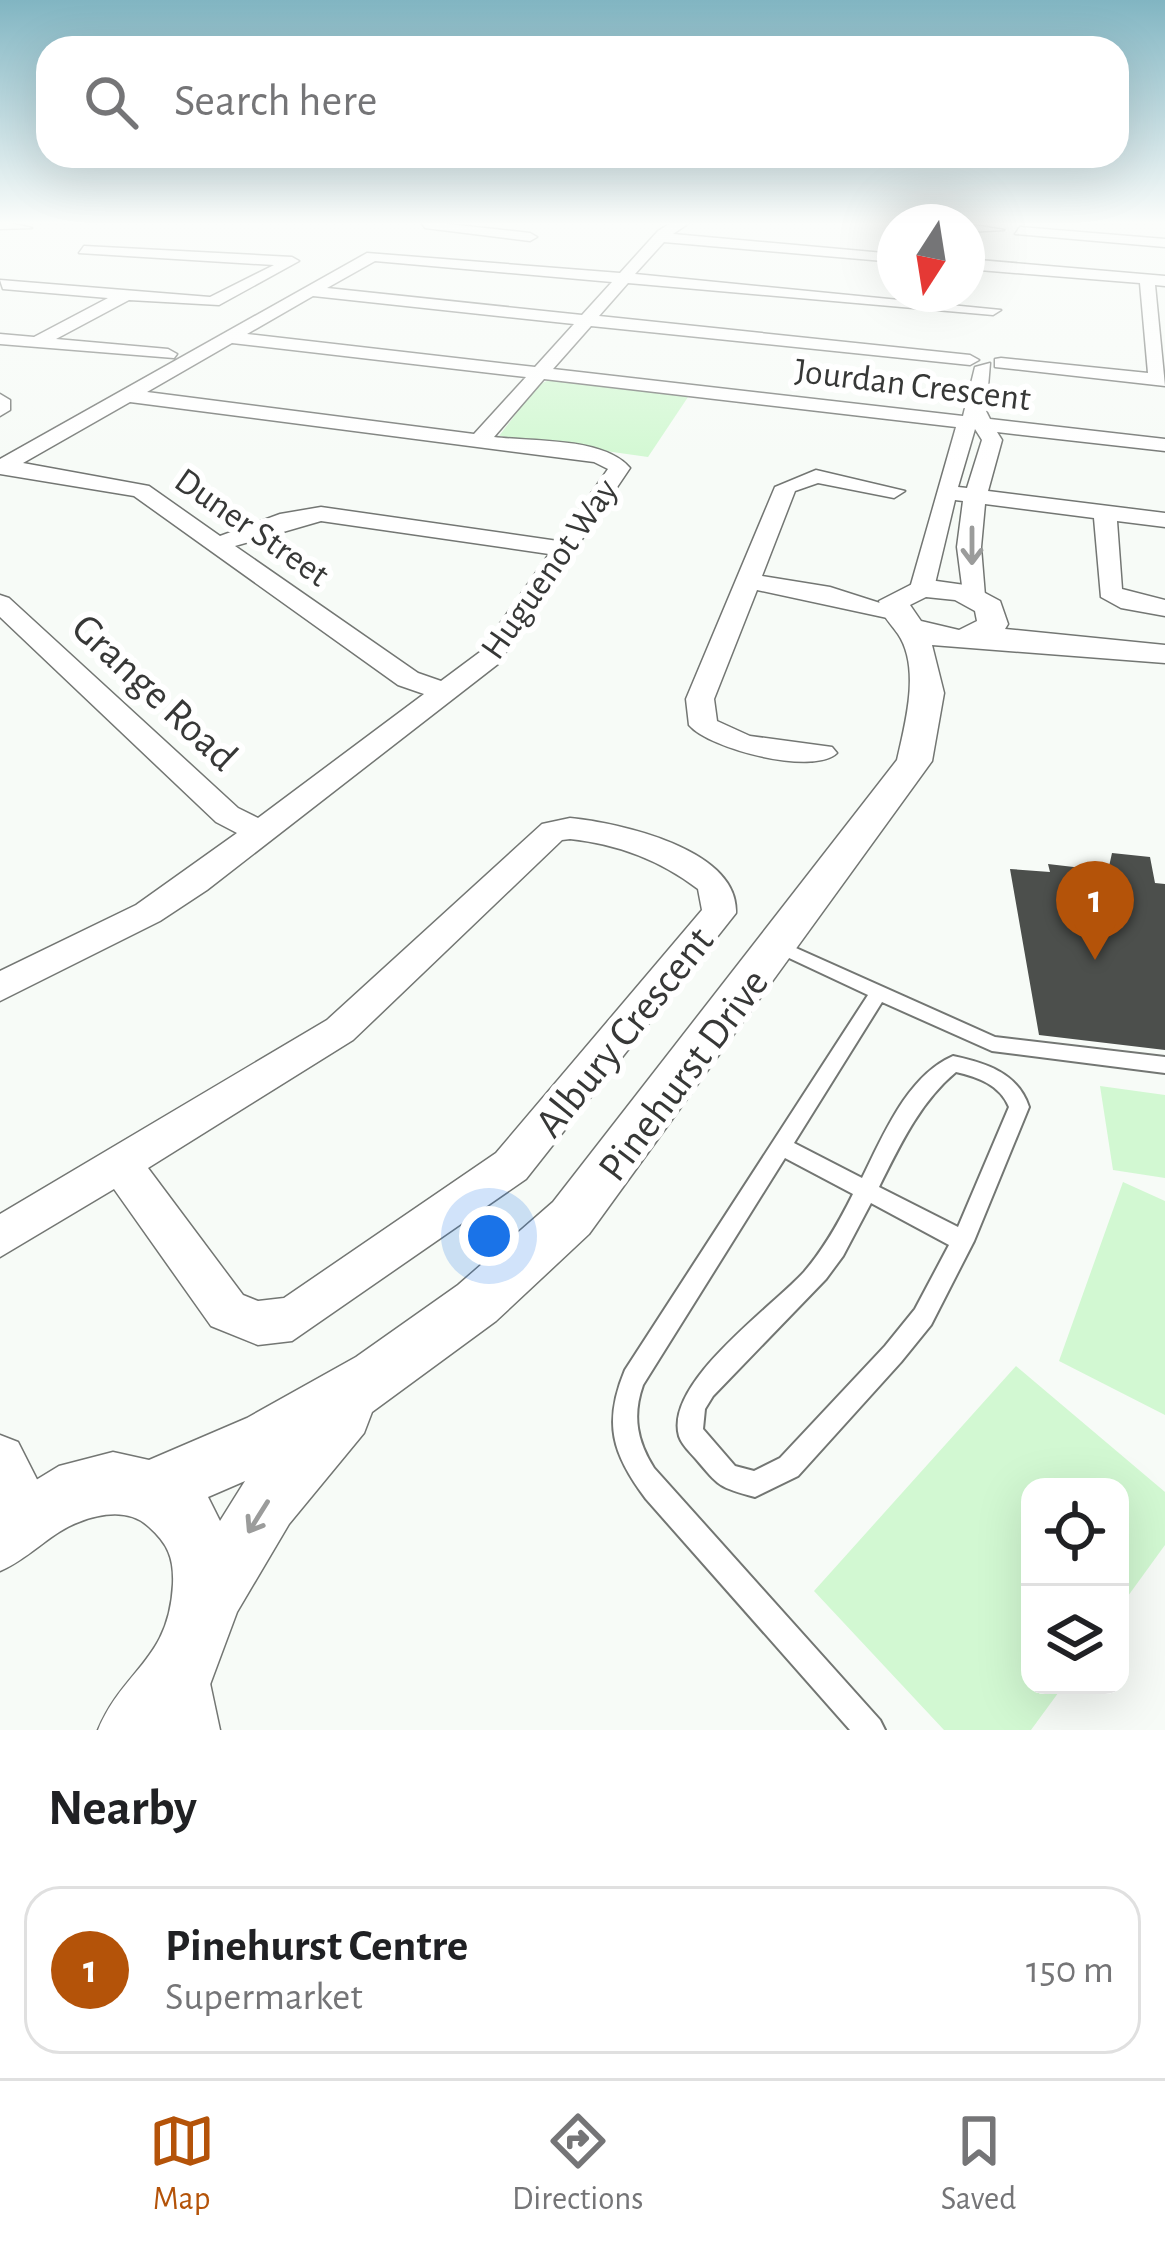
<!DOCTYPE html>
<style>
:root{--surface:#fff;--page:#f2f2f2;--text:#202124;--muted:#757577;--line:#e0e0e0;--accent:#b45309}
body{margin:0;font-family:"Alegreya Sans",sans-serif;background:var(--page);color:var(--text)}
.controls{position:absolute;right:36px;bottom:36px;display:grid;overflow:hidden;border-radius:24px;box-shadow:0 12px 48px #0002}
.controls button{width:108px;height:108px;display:grid;place-items:center;padding:0;border:0;border-bottom:3px solid var(--line);background:var(--surface);color:var(--text);font:60px sans-serif}
.compass{position:absolute;left:877px;top:204px;width:108px;height:108px;border-radius:50%;background:var(--surface);box-shadow:0 12px 48px #0002;rotate:192deg}
.you{position:absolute;left:489px;top:1236px;width:42px;height:42px;margin:-30px;border:9px solid #fff;border-radius:50%;background:#1a73e8;box-shadow:0 0 0 18px #1a73e833}
.badge{display:grid;place-items:center;width:78px;height:78px;border-radius:50%;background:var(--accent);color:#fff;font-size:39px;font-weight:700}
.pin{position:absolute;translate:-50% -99px;filter:drop-shadow(0 3px 6px #0008)}
.pin::after{content:'';position:absolute;top:63px;width:42px;height:36px;background:inherit;clip-path:polygon(0 0,100% 0,50% 100%)}
.list{margin:0;padding:0;list-style:none}
h2{display:flex;justify-content:space-between;align-items:center;height:156px;margin:0;padding:0 48px;font-size:51px}
h2 small{font-size:39px;font-weight:400;color:var(--muted)}
.list li{display:grid;grid-template-columns:78px 1fr auto;gap:36px;align-items:center;box-sizing:border-box;height:168px;margin:0 24px 24px;padding:0 24px;border:3px solid var(--line);border-radius:36px}
.list b{display:block;font-size:45px;white-space:nowrap}
.list p{margin:0;font-size:39px;white-space:nowrap;color:var(--muted)}
.list em{font-size:39px;font-style:normal;color:var(--muted)}
.icon{flex:none;width:66px;height:66px;fill:none;stroke:currentColor;stroke-width:2;stroke-linecap:round;stroke-linejoin:round}
.map{position:relative;flex:none;width:1165px;height:1730px;overflow:hidden}
.search{position:absolute;background:var(--surface);box-shadow:0 12px 48px #0002;left:36px;right:36px;top:36px;height:132px;display:flex;align-items:center;gap:30px;box-sizing:border-box;padding:0 42px;border-radius:36px;color:var(--muted);font-size:45px}
.sheet{height:348px;background:var(--surface)}
nav{display:flex;justify-content:space-around;align-items:center;box-sizing:border-box;height:168px;border-top:3px solid var(--line);background:var(--surface);font-size:33px;color:var(--muted)}
nav a{display:grid;justify-items:center;gap:6px}
nav .on{color:var(--accent)}
.map>svg:first-child{display:block}
.green{fill:#d2f8d2}
.building{fill:#4c4f4c}
.lines{fill:none;stroke-linecap:round;stroke-linejoin:round}
.service-casing{stroke:#737673;stroke-width:4}
.minor-casing{stroke:#737673;stroke-width:3}
.tertiary-casing{stroke:#737673;stroke-width:3}
.service{fill:#fff;fill-rule:evenodd}
.minor{fill:#fff;fill-rule:evenodd}
.tertiary{fill:#fff;fill-rule:evenodd}
.oneway{stroke:#9b9c9b}
.labels{text-anchor:middle;stroke-width:12;stroke-linejoin:round;paint-order:stroke}
.far-street-label{font-size:36px;fill:#373837;stroke:#fff}
.street-label{font-size:42px;fill:#373837;stroke:#fff}
</style>
<div class="map">
<svg width="1165" height="1730" viewBox="0 0 1165 1730">
<rect width="100%" height="100%" fill="#f7fbf7"/>
<!-- green -->
<path class="green" d="M549,380h15l126,14 -42,63 -149,-21 39,-51z
M1100,1086l65,9v83l-52,-8z
M1123,1182l42,19v214l-106,-54z
M1016,1366l149,126v53l-45,62v-120h-90v198h34l-33,45h-87l-130,-139z"/>
<!-- building -->
<path class="building" d="M1112,853l38,4 5,26 10,1v166l-126,-15 -29,-166 40,3 -2,-8 60,7z"/>
<g class="lines">
<!-- service casing -->
<g class="service-casing">
<path id="service" d="M778,940l217,97 170,20v16l-173,-22 -110,-49 -88,141 68,35c21,-42 45,-102 91,-122 33,7 65,17 76,51l-55,134 -43,84 -30,37 -103,114 -43,21c-37,-10 -35,-10 -60,-39 -6,-7 -13,-13 -16,-22 -15,-53 92,-128 125,-164 20,-23 35,-50 49,-78l-68,-36 -142,227c-11,31 -6,56 11,83l226,252 5,10h-35l-204,-231c-34,-45 -43,-76 -21,-129l243,-375 -96,-45 -3,-4 3,-4zM956,1072c22,5 44,13 53,35l-51,120 -79,-40c21,-42 41,-85 77,-115zM871,1203l78,42 -34,64 -30,37 -105,112 -26,13 -19,-5 -32,-37 2,-20 8,-13 113,-117 17,-23z"/>
</g>
<!-- minor casing -->
<g class="minor-casing">
<path id="minor" d="M0,221l32,7 -32,1z
M420,221l110,12 7,4 -7,4 -105,-13z
M674,221h18l-19,13 222,20v8l-231,-20 -29,32 366,36 -8,5 -365,-32 -29,33 371,39 9,5 -9,5 -379,-39 -38,43 410,47 12,-49 15,-4 -4,48 4,8 175,20v12l-168,-19 5,8 -14,51 177,22v14l-48,-6 5,68 43,11v16l-44,-8 -20,-11 -7,-79 -109,-14 -4,43 4,49 -3,5h-18l-7,-54 6,-46 -8,-1 -21,88 -12,7 -9,-2 -3,-5 46,-161 -412,-48 -50,58c38,5 110,0 136,31l-132,196 -291,226 -47,31 -160,80v-30l136,-66 101,-72 -21,-11 -216,-205v-22l9,3 229,210 20,10 166,-124 -26,-9 -264,-189 -134,-22v-15l367,-206 253,20 38,-42zM375,261l237,21 -30,33 -255,-27zM313,296l261,28 -39,43 -288,-33zM232,343l294,34 -52,57 -327,-42zM130,402l464,60 14,7 -50,72 -237,-34 -41,7 -60,22 -71,-50 -126,-23zM975,429l7,11 -15,48 -9,-1zM321,521l228,33 -69,98 -39,29 -23,-8 -183,-127z
M885,221h21v1l-11,4z
M967,224l37,6 -37,2z
M1020,227l145,12v8l-150,-13z
M84,246l208,11 7,4 -80,44 -90,-5 -73,39 112,10 9,5 -3,4 -174,-14v-10l34,3 74,-39 -105,-9 -3,-9 210,17 64,-32 -195,-12z
M967,259l198,17v10l-10,-1 10,101 -170,-19v-8l6,-1 147,15 -8,-90 -173,-14z
M0,394l10,6v10l-10,6z
M816,470l89,21 -11,7 -76,-15 -23,8 -33,85 68,11 75,24 -13,8 -135,-29 -43,109 3,22 33,15 82,11 5,6c-23,23 -128,-4 -148,-28l-3,-26 89,-212z
M570,818c50,5 169,31 166,95l-210,266 -234,162 -34,4 -47,-19 -97,-137 -114,68v-43l327,-194 215,-196zM570,839c47,5 90,21 128,50l4,21 -206,243 -212,145 -26,3 -15,-6 -95,-127 205,-128 209,-200z
M0,1435l18,7 36,71 -7,19 -19,7 -19,-7 -9,-19z
M184,1646l20,9 16,75h-58l-7,-55 9,-20z"/>
</g>
<!-- tertiary casing -->
<g class="tertiary-casing">
<path id="tertiary" d="M922,579l50,7 28,15 8,23 -3,5 160,16v18l-233,-18 12,48 -12,68 -343,473 -93,87 -124,91 -8,21 -75,91 -52,88 -32,86 -27,32h-80c26,-62 71,-69 75,-146 1,-26 -5,-40 -24,-57 -19,-18 -47,-14 -70,-5 -28,10 -50,37 -79,49v-69l59,-36 54,-14 36,8 98,-42 109,-61 102,-72 95,-83 344,-442c8,-36 24,-92 1,-126 -9,-13 -15,-16 -19,-33zM926,597l29,3 20,11 2,10 -18,9 -38,-9 -11,-16zM245,1481l-25,40 -12,-24z"/>
</g>
<!-- service -->
<use href="#service" class="service"/>
<!-- minor -->
<use href="#minor" class="minor"/>
<!-- tertiary -->
<use href="#tertiary" class="tertiary"/>
</g>
<!-- one-way arrows -->
<defs><path id="oneway-shaft" d="M-6 0H5M1.5-3L5.5 0L1.5 3" fill="none" stroke-width="1.6" stroke-linecap="round" stroke-linejoin="round" transform="scale(3)"/></defs>
<g class="oneway">
<use href="#oneway-shaft" transform="translate(972 546) rotate(90)"/>
<use href="#oneway-shaft" transform="translate(258 1517) rotate(122)"/>
</g>
<!-- sky -->
<linearGradient id="sky" x2="0" y2="1"><stop stop-color="#81b5c2"/><stop offset="0.48" stop-color="#fbfdfb"/><stop offset="1" stop-color="#fbfdfb" stop-opacity="0"/></linearGradient>
<rect width="1165" height="464" fill="url(#sky)"/>
<g class="labels">
<!-- far-street labels -->
<g class="far-street-label">
<text transform="translate(913 383) rotate(7)" y="13">Jourdan Crescent</text>
<text transform="translate(253 526) rotate(35)" y="13">Duner Street</text>
<text transform="translate(548 568) rotate(-55)" y="13">Huguenot Way</text>
</g>
<!-- street labels -->
<g class="street-label">
<text transform="translate(156 691) rotate(43)" y="15">Grange Road</text>
<text transform="translate(623 1031) rotate(-51)" y="15">Albury Crescent</text>
<text transform="translate(682 1074) rotate(-53)" y="15">Pinehurst Drive</text>
</g>
</g>
</svg>
<div class="controls">
<button><svg class="icon" aria-label="locate" viewBox="0 0 24 24"><circle cx="12" cy="12" r="6"/><path d="M12 2v4M12 18v4M2 12h4M18 12h4"/></svg></button>
<button><svg class="icon" aria-label="layers" viewBox="0 0 24 24"><path d="M12 4l9 5-9 5-9-5zM3 14l9 5 9-5"/></svg></button>
</div>
<svg class="compass" viewBox="-18 -18 36 36"><path d="M0-13l5 13h-10z" fill="#e53935"/><path d="M0 13l5-13h-10z" fill="#757577"/></svg>
<div class="you"></div>
<div class="pin badge" style="left:1095px;top:960px">1</div>
<div class="search"><svg class="icon" aria-label="search" viewBox="0 0 24 24"><circle cx="10" cy="10" r="6"/><path d="M15 15l6 6"/></svg>Search here</div>
</div>
<section class="sheet">
<h2>Nearby<small></small></h2>
<ul class="list">
<li><span class="badge">1</span><div><b>Pinehurst Centre</b><p>Supermarket</p></div><em>150 m</em></li>
</ul>
</section>
<nav>
<a class="on"><svg class="icon" aria-label="map" viewBox="0 0 24 24"><path d="M3 6l6-2 6 2 6-2v14l-6 2-6-2-6 2zM9 4v14M15 6v14"/></svg>Map</a>
<a><svg class="icon" aria-label="directions" viewBox="0 0 24 24"><path d="M12 3l9 9-9 9-9-9zM9 14v-3h6M13 9l2 2-2 2"/></svg>Directions</a>
<a><svg class="icon" aria-label="saved" viewBox="0 0 24 24"><path d="M7 4h10v16l-5-4-5 4z"/></svg>Saved</a>
</nav>
